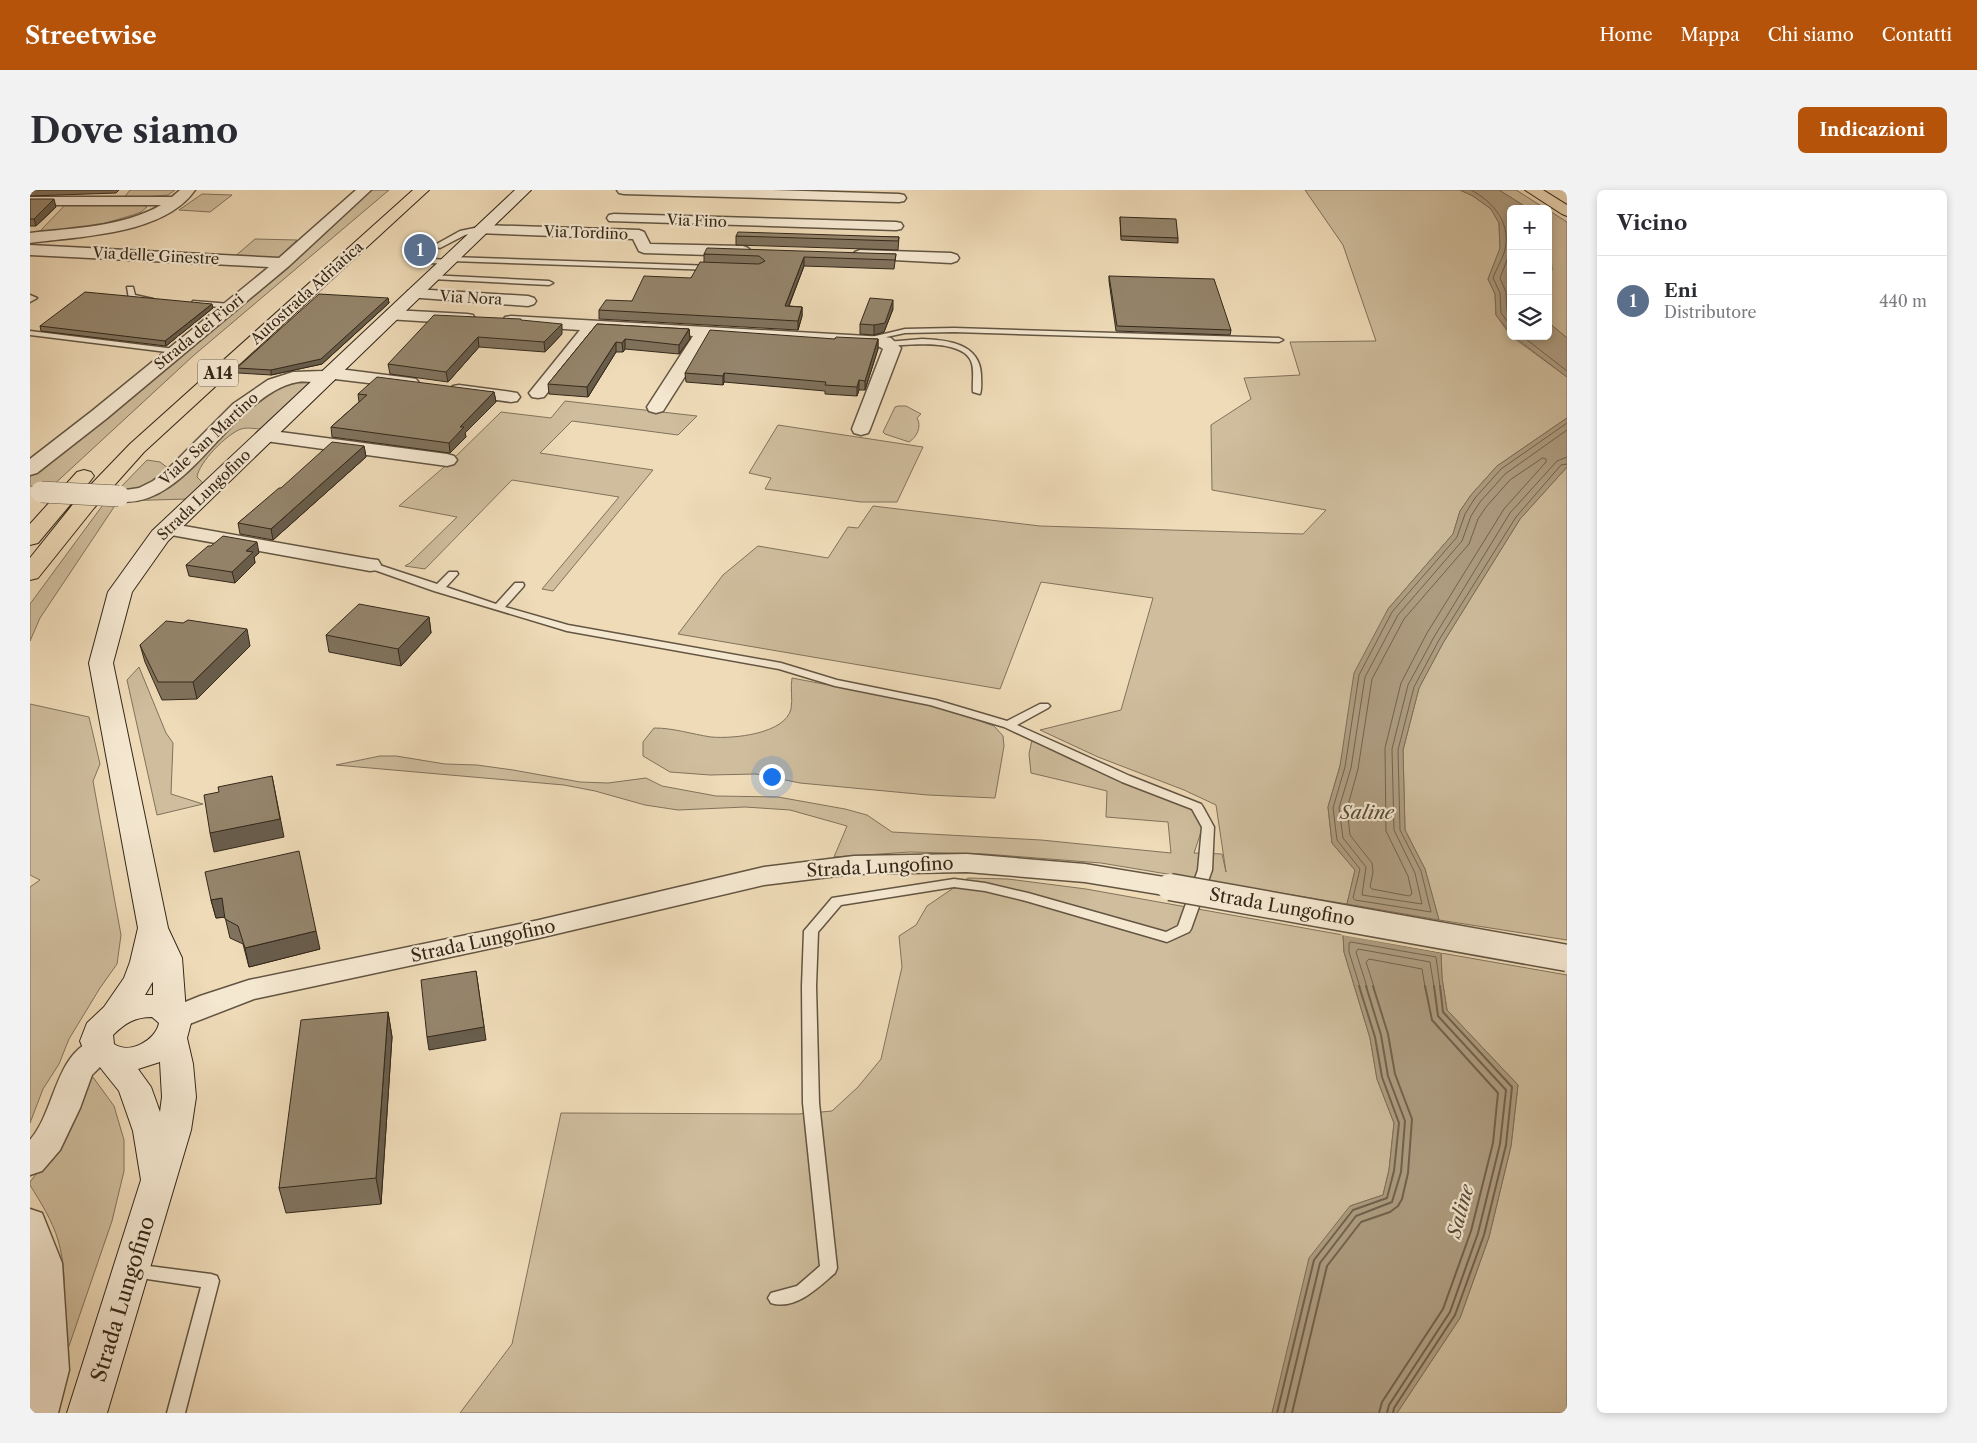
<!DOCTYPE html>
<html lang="it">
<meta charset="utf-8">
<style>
:root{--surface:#fff;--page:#f2f2f3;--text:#2b2b33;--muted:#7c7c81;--line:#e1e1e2;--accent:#b45309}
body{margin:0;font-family:"Libre Caslon Text",serif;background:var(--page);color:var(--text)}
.controls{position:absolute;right:15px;top:15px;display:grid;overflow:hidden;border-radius:8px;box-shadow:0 2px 8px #0003}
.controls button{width:45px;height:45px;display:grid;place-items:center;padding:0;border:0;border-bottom:1px solid var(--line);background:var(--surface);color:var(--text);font:25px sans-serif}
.you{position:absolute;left:741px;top:586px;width:18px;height:18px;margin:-12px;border:4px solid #fff;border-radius:50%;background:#1a73e8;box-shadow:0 0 0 8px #1a73e833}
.badge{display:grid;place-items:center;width:32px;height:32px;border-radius:50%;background:var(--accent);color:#fff;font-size:16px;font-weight:700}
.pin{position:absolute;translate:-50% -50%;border:2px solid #fff;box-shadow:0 1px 5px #0006}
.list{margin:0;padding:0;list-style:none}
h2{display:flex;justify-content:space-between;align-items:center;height:65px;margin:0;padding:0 20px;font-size:21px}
h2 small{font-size:16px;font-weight:400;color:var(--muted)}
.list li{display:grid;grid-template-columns:32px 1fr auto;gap:15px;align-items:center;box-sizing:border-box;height:90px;padding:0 20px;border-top:1px solid var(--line)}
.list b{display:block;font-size:19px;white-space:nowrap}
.list p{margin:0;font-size:16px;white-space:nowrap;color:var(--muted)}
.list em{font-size:16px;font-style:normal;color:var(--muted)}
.icon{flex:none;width:28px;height:28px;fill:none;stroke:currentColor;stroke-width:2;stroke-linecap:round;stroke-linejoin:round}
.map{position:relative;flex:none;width:1537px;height:1223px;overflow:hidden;border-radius:8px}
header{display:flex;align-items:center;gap:30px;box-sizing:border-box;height:70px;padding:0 25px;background:var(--accent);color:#fff}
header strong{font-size:24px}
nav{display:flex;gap:28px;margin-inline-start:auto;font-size:18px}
.intro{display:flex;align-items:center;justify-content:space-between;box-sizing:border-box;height:120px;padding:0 30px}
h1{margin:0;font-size:35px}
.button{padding:12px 22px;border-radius:8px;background:var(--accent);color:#fff;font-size:18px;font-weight:700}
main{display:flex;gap:30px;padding:0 30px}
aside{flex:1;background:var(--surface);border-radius:8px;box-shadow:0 2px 8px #0003}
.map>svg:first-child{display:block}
.green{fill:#cfbd9d;stroke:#82725c}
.water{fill:#af9e82;stroke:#7e6f58}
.pier{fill:#efdbb8}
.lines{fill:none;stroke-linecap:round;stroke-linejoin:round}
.shore-far1{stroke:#72634e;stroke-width:1}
.shore{stroke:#72634e;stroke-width:2}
.service-casing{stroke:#635542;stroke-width:3}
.minor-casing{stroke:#635542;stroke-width:3}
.secondary-casing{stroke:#34281a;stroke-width:2}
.primary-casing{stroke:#34281a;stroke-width:2}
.motorway-casing{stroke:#34281a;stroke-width:2}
.service{fill:#f5e8d1;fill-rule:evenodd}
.minor{fill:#f5e8d1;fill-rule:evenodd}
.secondary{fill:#f5e8d1;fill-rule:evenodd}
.primary{fill:#efdbb8;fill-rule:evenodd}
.motorway{fill:#efdbb8;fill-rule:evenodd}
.minor-bridge-far1-casing{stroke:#635542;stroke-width:22;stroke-linecap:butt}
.minor-bridge-casing{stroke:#635542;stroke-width:29;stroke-linecap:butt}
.minor-bridge-far1{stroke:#f5e8d1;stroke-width:21}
.minor-bridge{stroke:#f5e8d1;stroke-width:26}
.wall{fill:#80725d;stroke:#34281a}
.shaded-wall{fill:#685d4c;stroke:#34281a}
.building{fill:#95856c;stroke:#34281a}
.labels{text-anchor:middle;stroke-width:4.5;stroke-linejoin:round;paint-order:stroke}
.far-street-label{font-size:15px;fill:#34281a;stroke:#f5e8d1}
.shield{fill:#f5e8d1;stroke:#6e6251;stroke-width:1}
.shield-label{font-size:16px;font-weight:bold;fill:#34281a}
.street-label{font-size:18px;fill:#34281a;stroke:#f5e8d1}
.water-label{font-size:19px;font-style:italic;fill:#594b39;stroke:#f5e8d1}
.near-street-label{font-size:21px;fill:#34281a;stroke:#f5e8d1}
</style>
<header>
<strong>Streetwise</strong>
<nav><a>Home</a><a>Mappa</a><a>Chi siamo</a><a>Contatti</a></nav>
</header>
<div class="intro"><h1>Dove siamo</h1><a class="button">Indicazioni</a></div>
<main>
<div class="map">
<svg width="1537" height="1223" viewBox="0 0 1537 1223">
<rect width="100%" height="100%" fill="#efdbb8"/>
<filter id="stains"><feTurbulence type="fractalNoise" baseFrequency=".004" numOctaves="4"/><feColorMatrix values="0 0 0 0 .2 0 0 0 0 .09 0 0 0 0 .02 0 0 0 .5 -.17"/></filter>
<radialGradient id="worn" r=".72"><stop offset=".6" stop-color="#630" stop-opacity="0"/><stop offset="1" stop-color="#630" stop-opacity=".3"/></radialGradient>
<!-- green -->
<path class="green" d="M100,0h45l-7,5 -45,4z
M338,0h21l-196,166 -144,133 -19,-3v-12z
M1275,0h155l13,6 18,13 8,14 1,26 -12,30 7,15 1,21 15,21 56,41v41l-70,48 -26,29 -11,16 -7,23 -65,75 -40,116 -8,41 -12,41 4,36 23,27 -8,34 -246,-41 -116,-9 -75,-2 -76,5 13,-31 -57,-16 -45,-3 -67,3 -33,-5 -50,-14 -31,-6 -228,-20 44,-9h16l49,8 32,1 36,5 67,12 28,1 38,-5 16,8 54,10 62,1 67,12 22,6 25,17 149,8 130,13 -3,-31 -62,-5 1,-26 -76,-18 -2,-19 3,-14 40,20 110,43 12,9 9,14 -9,27 28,1 4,18 -10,-67 -32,-15 -86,-33 -58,-27 81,-20 32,-112 -112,-16 -41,107 -322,-55 45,-59 35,-29 70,12 20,-31 10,1 15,-22 167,20 263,8 23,-24 -114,-20 -1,-65 40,-26 -7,-21 56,-3 -10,-33 86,-1 -33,-96z
M1469,0h17l30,19h-17z
M172,4l30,1 -22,17 -31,-2z
M89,13h20l8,4 -6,5 -8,3c-28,8 -62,20 -92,15l24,-25h52z
M1518,20l19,12v116l-19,-16v-45l4,-7 -2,-32 -2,-3z
M225,49l42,1 -21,20 -43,-2z
M265,191l18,1 -52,47c-6,0 -13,-2 -20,0 -14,5 -42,33 -44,48l7,7 -16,15 -70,2 -78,117 -10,23v-37l78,-106h25l128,-102z
M535,211l132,15 -19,19 -106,-14 -32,32 113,17 -100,121 -11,-2 77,-92 -107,-17 -87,89 -20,-3 5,-3 47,-46 -58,-11 52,-45 50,-49 50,6z
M868,216h8l15,8 -4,4c5,8 0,19 -8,24l-24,-8 -2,-2 12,-25z
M748,235l145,22 -26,55h-36l-96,-13 6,-11 -22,-5z
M117,270l13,2 8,6c-8,18 -34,22 -51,23z
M1537,277v473l-128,-20 -14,-51 -20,-39 -2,-80 16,-62 24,-45 77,-124z
M109,477l27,66 7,10 -2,51 32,10 -46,11 -30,-135z
M762,488l146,28 56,20 9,10 1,10 -9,52 -67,-3 -128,-12 -44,-9 -46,1 -40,-3 -27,-16v-14l11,-14c20,0 37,6 57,9 22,2 74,-3 80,-28 2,-10 -1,-21 1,-31z
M0,514l59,13 11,47 -7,17 28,154 -4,29 -17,24 -31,51 -10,25 -16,25 -13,34v-236l10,-7 -10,-5z
M938,688l40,1 78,10 257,46 1,17 26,86 7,41 17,44 -5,47 -6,25 -33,11 -67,167 -11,40h-812l52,-69 49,-231 238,1 33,-3 26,-24 23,-28 21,-92 -3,-31 17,-11 11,-19z
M1411,763l126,22v438h-170l63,-95 29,-81 22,-91 7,-61 -71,-75 -5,-32z
M60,883l24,33 10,34v31l-12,50 -55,160c3,-46 14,-97 1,-141 -6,-20 -17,-37 -28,-55v-3l28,-36z"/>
<!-- water -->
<path class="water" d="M1430,0h39l30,19h-18v125l-15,-19 -1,-21 -7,-15 12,-31 -1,-25 -8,-14 -18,-13z
M1518,132l19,16v39l-54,-41h35z
M1537,228v49l-47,52 -77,124 -24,45 -16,62 2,80 20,39 14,51 -92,-16 8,-34 -23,-27 -4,-36 12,-41 14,-93 34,-64 65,-75 7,-23 11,-16 26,-29z
M1313,745l98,18 1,25 5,32 71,75 -7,61 -22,91 -29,81 -63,95h-125l37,-155 41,-52 33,-11 6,-25 5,-47 -17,-44 -7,-41 -26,-86z"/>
<!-- pier -->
<path class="pier" d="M1313,742l99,18 2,3 -103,-18z"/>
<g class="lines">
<!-- shore-far1 -->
<path class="shore-far1" d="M1441,0c23,12 42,35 33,63 -3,9 -8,16 -11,25l7,15 1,20 10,13
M1481,60l-11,28 6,14 1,19 4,5
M1492,146l45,35
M1537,233l-66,46 -26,29 -10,16 -8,23 -65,75 -33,63 -14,92 -12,41 4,32 23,29 -7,29 2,2 76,12 -10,-41 -21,-41 -2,-80 16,-63 25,-47 77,-123 45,-52 6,-1
M1537,240l-62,44 -25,28 -9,14 -9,25 -64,74 -33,62 -14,91 -12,40 4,30 23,29 -4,28 60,9 -7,-31 -21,-43 -2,-81 16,-64 26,-48 76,-124 47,-52 10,-4
M1513,268l3,1v3l-42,47 -77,124 -26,50 -16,65 1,83 22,45 4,18 -3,2 -37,-7 -2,-2 3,-15 -1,-9 -22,-28 -3,-26 11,-40 14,-90 32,-60 65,-75 9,-25 8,-12 24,-27z
M1330,797l-11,-35v-9l2,-1 85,15 4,30
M1337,797l-11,-35 2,-3 72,13 4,25
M1344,797l-8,-25 3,-3 53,10 3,18"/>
<!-- shore -->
<path class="shore" d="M1247,1223l37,-153 39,-50 34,-12 7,-27 5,-48 -17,-46 -7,-40 -16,-51
M1254,1223l36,-150 36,-47 36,-14 9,-30 4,-51 -17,-45 -7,-41 -15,-49
M1262,1223l35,-147 34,-44 29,-10 8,-6 4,-7 6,-26 4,-54 -17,-45 -7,-40 -15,-48
M1349,1223l3,-11 61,-93 28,-78 22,-88 5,-50 -66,-73 -7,-34
M1357,1223l2,-8 61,-93 28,-79 22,-89 6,-54 -68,-74 -4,-30
M1363,1223l1,-5 61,-93 29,-80 22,-90 6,-58 -69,-75 -3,-26"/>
<!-- service casing -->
<g class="service-casing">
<path id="service" d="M454,36l4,2 -1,2 -22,5 -25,13 -7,-2 27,-15z
M393,61h6l4,8 15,1 3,-3 263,9 4,2 -4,2 -263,-9 -3,3 -18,-1 -4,-2z
M399,85l120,6 4,2 -4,2 -117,-6h-3z
M97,97h6l2,8 18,4 -4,2 -20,-2z
M0,105l7,3 -7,4z
M163,111l38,3 4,2 -4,2 -35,-3 -4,-2z
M924,138l325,10 4,2 -4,2 -325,-10 -49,1 -42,9 -4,-2 46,-11z
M0,141l145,18 4,2 -4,2 -145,-18z
M892,149c25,1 58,4 59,36 0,6 1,13 -1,19l-7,-2c-1,-9 2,-22 -2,-31 -10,-23 -64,-16 -84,-15l-4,-2 4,-2z
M340,372l67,22 12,-12h8l1,2 -12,13 50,17 19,-21h8l1,2 -1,2 -18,20 63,18 213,38 56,17 99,20 71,21 33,-17h8l2,2 -2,2 -31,17 113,51 71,28 2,3 11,20 -2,43 -21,59 -2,3 -22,10 -141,-41 -41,-10 -31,-4 -113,18 -23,27 -2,54 3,117 18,165 -2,5c-16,14 -40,38 -64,30l-3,-5 3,-5 26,-7 23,-20 -17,-163 -1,-117 2,-55 28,-33 122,-19 31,4 43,10 138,39 12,-6 20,-56 4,-43 -10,-18 -70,-27 -118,-55 -74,-22 -95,-19 -56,-17 -212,-38 -133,-40 -68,-24 -1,-2z
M103,1074l78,10 6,2 2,5 -34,132h-18l34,-126 -74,-11 -2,-5 2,-5z"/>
</g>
<!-- minor casing -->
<g class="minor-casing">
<path id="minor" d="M150,0h15c-31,45 -115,46 -165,53v-10c43,-5 93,-6 131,-28h-131v-8h142z
M326,0h15l-82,76 -183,153 -69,54 -7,2v-16l62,-48 177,-144 -239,-12v-10l249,13z
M587,0h155l127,4 5,1 2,3 -2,3 -5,1 -275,-8 -5,-1z
M584,24l282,8 5,1 2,3 -2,3 -5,1 -287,-9 -2,-3 2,-3z
M452,35l157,5 5,2 6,12 93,2 5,2 3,3 -3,3 -5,2 -99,-3 -5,-2 -6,-12 -156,-6 -3,-3 3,-3z
M830,60l91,3 6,2 2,3 -2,3 -6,2 -96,-5 -3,-3 3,-3z
M384,99l114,7 6,2 2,3 -2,3 -6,2 -120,-9 -2,-3 2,-3z
M363,120l74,4 6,1 2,4 -2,4 -6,1 -80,-5 -2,-4 2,-4z
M481,126l374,21 6,1 10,10 -31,81 -2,4 -7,2 -7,-2 -2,-4 31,-80 -3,-2 -170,-10 -47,74 -7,2 -7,-2 -2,-4 46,-71 -96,-5 -53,66 -6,1 -6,-1 -3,-4 51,-63 -75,-5 -2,-4 2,-4z
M301,178l79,10 6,1 3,4 -3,4 -6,1 -75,-9c-9,7 -26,1 -37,3 -20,3 -38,18 -52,30 -37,32 -78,102 -134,88l-3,-4 3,-4 27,-4 14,-7 16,-13 64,-64 35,-24 25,-8 30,-1z
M429,195l52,7 6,1 3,4 -3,4 -6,1 -58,-8 -3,-4 3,-4z
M235,240l182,24 7,2 3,4 -3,4 -7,2 -189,-26 -3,-4 3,-4z
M137,333l203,36 8,1 3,5 -3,5 -8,1 -210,-38 -3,-4 3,-4z
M937,664l118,10 85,14 10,3 4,6 -4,6 -10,3 -85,-14 -118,-10 -113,2 -90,11 -225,53 -285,61 -80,31 -11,-3 -4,-8 4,-8 37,-15 49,-16 290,-60 225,-53 90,-11z
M69,848l11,3 5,8 -5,8 -18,18 -12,33 -20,42 -18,21 -12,4v-35c27,-31 24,-89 69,-102z
M0,1019l12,4 20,50 7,107 -11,43h-28z"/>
</g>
<!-- secondary casing -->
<g class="secondary-casing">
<path id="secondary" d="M485,0h16l-363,351 -36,51 -19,71 55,265 14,30 4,54 5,11 -4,15 6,26 3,33 -5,33 -84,283h-40l74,-233 -8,-49 -14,-40 -20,-25 -11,-6 -8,-19 7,-18 17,-16 20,-29 6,-16 8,-34 -49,-265 19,-71 44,-61zM123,792v13h-8l7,-12zM122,827l7,6c-3,17 -29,32 -45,21l-1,-9c12,-12 22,-18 39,-18zM130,872l2,35 -2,15 -9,-25 -13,-18z"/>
</g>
<!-- primary casing -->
<g class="primary-casing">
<path id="primary" d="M1495,0h18l24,15v11l-5,-2z"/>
</g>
<!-- motorway casing -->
<g class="motorway-casing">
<path id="motorway" d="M383,0h16l-285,262 -50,56 -56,70 -8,2v-22l48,-60 52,-54z
M54,280l7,2 3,4 -3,4 -53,63 -8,2v-21l47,-52z"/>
</g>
<!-- service -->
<use href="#service" class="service"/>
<!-- minor -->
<use href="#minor" class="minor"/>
<!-- secondary -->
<use href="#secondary" class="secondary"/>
<!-- primary -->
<use href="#primary" class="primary"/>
<!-- motorway -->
<use href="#motorway" class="motorway"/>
<!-- minor-bridge-far1 casing -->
<g class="minor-bridge-far1-casing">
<path id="minor-bridge-far1" d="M11,302l78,4"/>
</g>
<!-- minor-bridge casing -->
<g class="minor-bridge-casing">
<path id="minor-bridge" d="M1140,697l397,71"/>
</g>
<!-- minor-bridge-far1 -->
<use href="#minor-bridge-far1" class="minor-bridge-far1"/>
<!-- minor-bridge -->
<use href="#minor-bridge" class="minor-bridge"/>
</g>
<!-- wall -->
<path class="wall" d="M0,0h89l-3,3 -86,3z
M0,9l26,8 -20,19h-6z
M1090,27l58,21v5l-57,-3z
M706,46l163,1 -1,13 -162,-5z
M674,64h192l-2,15 -90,-3 -15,40 13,1v9l-4,14 -199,-11v-9l33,-9 59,-23 13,-16z
M1079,86l122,54 -1,5 -114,-4 -7,-50z
M358,108l1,5 -67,61 -51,11 -33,-2 -1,-5z
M183,118l-47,38 -125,-15 -1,-5z
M863,119l-9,23 -10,3 -14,-1v-10z
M492,131l40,13 -17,18 -66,-5 -31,35 -58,-8 -2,-10z
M567,134l92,5 1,10 -11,15 -54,-5 -2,3h-7l-28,45 -39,-3 -1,-10z
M805,149h43v10l-13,41h-6l-2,6 -32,-2v-3l-101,-9 -1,3 -37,-3 -1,-9z
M464,202l2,10 -31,31 1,4 -16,16 -118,-16 -1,-10 28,-25 -1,-8z
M334,256l2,11 -93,83 -33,-6 -2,-11 43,-35z
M229,363l-5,4 1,6 -20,20 -46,-7 -3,-11z
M399,427l2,16 -30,33 -72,-14 -3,-17z
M110,455l110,1 -53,53 -35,1 -17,-38z
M181,710l109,49 -71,18 -6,-23 -13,-6 -5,-21 -9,1z
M358,822l4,25 -11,167 -95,9 -7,-25z"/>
<!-- shaded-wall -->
<path class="shaded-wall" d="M24,9l2,8 -20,19 -2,-7z
M774,67v9l-19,49v-9z
M358,108l1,5 -67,61 -51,11v-5z
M863,110v9l-9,23 -10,3v-10z
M182,114l1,4 -47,38 -1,-5z
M772,117v9l-4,14v-9z
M532,134v10l-17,18 -1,-10z
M659,139l1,10 -11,15v-9z
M448,147l1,10 -31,35 -2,-10z
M595,149v10l-2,3 -1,-9z
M848,149v10l-13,41v-9z
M586,152v10l-28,45 -1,-10z
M694,183v9l-1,3v-9z
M829,190v10l-2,6v-9z
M464,202l2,10 -31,31 1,4 -16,16 -1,-10 11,-16z
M334,256l2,11 -93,83 -2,-11z
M227,352l2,11 -5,4 1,6 -20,20 -3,-11 14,-21z
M399,427l2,16 -30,33 -3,-17z
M217,439l3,17 -53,53 -4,-17z
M242,586l12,61 -70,15 -4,-19z
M192,708l5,19 -11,1 -5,-18z
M286,741l4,18 -71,18 -4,-19z
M446,781l10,69 -57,10 -2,-13z
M358,822l4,25 -11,167 -5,-26z"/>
<!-- building -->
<path class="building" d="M0,9h24l-20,20h-4z
M1090,27l56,2 2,19 -57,-2z
M708,42l161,5 -1,4 -162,-5z
M677,58l189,6 -1,6 -91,-3 -19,49 17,1 -4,14 -199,-11 7,-10 26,1 12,-25 47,2 9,-16 59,2 6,-3 -6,-5 -55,-2z
M1079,86l105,3 17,51 -114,-4z
M55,102l127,12 -47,37 -125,-15z
M289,104l69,4 -67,61 -50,11 -34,-2z
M840,108l23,2 -8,23 -11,2 -14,-1z
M404,125l87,4v1l41,4 -18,18 -66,-5 -32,35 -58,-8z
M567,134l92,5 -10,16 -54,-6 -3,4 -6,-1 -29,45 -39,-3z
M680,140l125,9 1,-2 42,2 -13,42 -6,-1 -2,7 -32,-2 1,-3 -102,-9 -1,3 -38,-3z
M347,187l117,15 -34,35h4l-15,16 -118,-16 36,-32 -9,-1z
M302,252l32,4 -93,83 -33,-6 41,-35h2z
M193,346l34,6 -11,9 7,1 -21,20 -46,-7 22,-19h3z
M329,414l70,13 -31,32 -72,-14z
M158,430l59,9 -54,53h-35l-18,-37 26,-24 17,2z
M242,586l8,43 -70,14 -6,-38 15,-3 -1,-5z
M269,661l17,80 -71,17 -7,-22 -13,-7 -3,-21 -11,2 -6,-28z
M446,781l8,56 -57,10 -6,-57z
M358,822l-12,166 -97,10 22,-168z"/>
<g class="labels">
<!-- far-street labels -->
<g class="far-street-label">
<text transform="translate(667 31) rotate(2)" y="5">Via Fino</text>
<text transform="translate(556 43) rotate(2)" y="5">Via Tordino</text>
<text transform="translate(126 66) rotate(3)" y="5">Via delle Ginestre</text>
<text transform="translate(277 103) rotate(-42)" y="5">Autostrada Adriatica</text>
<text transform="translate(441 108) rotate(3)" y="5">Via Nora</text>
<text transform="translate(169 142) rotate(-39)" y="5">Strada dei Fiori</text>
<text transform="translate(179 249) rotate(-43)" y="5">Viale San Martino</text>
<text transform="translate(174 305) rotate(-44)" y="5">Strada Lungofino</text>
</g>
<!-- shield labels -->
<rect class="shield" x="168" y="169.5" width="40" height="27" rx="4"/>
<g class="shield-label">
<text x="188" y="189">A14</text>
</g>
<!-- street labels -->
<g class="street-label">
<text transform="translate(850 677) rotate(-3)" y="6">Strada Lungofino</text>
<text transform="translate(1252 717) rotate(10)" y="6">Strada Lungofino</text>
<text transform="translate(453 751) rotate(-12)" y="6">Strada Lungofino</text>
</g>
<!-- water labels -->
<g class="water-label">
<text x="1337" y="629">Saline</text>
<text transform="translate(1430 1021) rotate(-75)" y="7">Saline</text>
</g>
<!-- near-street labels -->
<g class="near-street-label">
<text transform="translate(93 1109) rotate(-73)" y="7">Strada Lungofino</text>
</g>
</g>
<rect width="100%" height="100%" filter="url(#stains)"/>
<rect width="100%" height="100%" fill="url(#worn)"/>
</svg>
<div class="controls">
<button>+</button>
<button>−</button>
<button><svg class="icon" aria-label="layers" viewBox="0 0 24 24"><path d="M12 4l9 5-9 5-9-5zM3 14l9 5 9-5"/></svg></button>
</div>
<div class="you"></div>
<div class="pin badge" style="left:390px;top:60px;background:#5c6f8a">1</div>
</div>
<aside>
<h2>Vicino<small></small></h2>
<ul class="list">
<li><span class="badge" style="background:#5c6f8a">1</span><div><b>Eni</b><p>Distributore</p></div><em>440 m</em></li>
</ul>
</aside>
</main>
